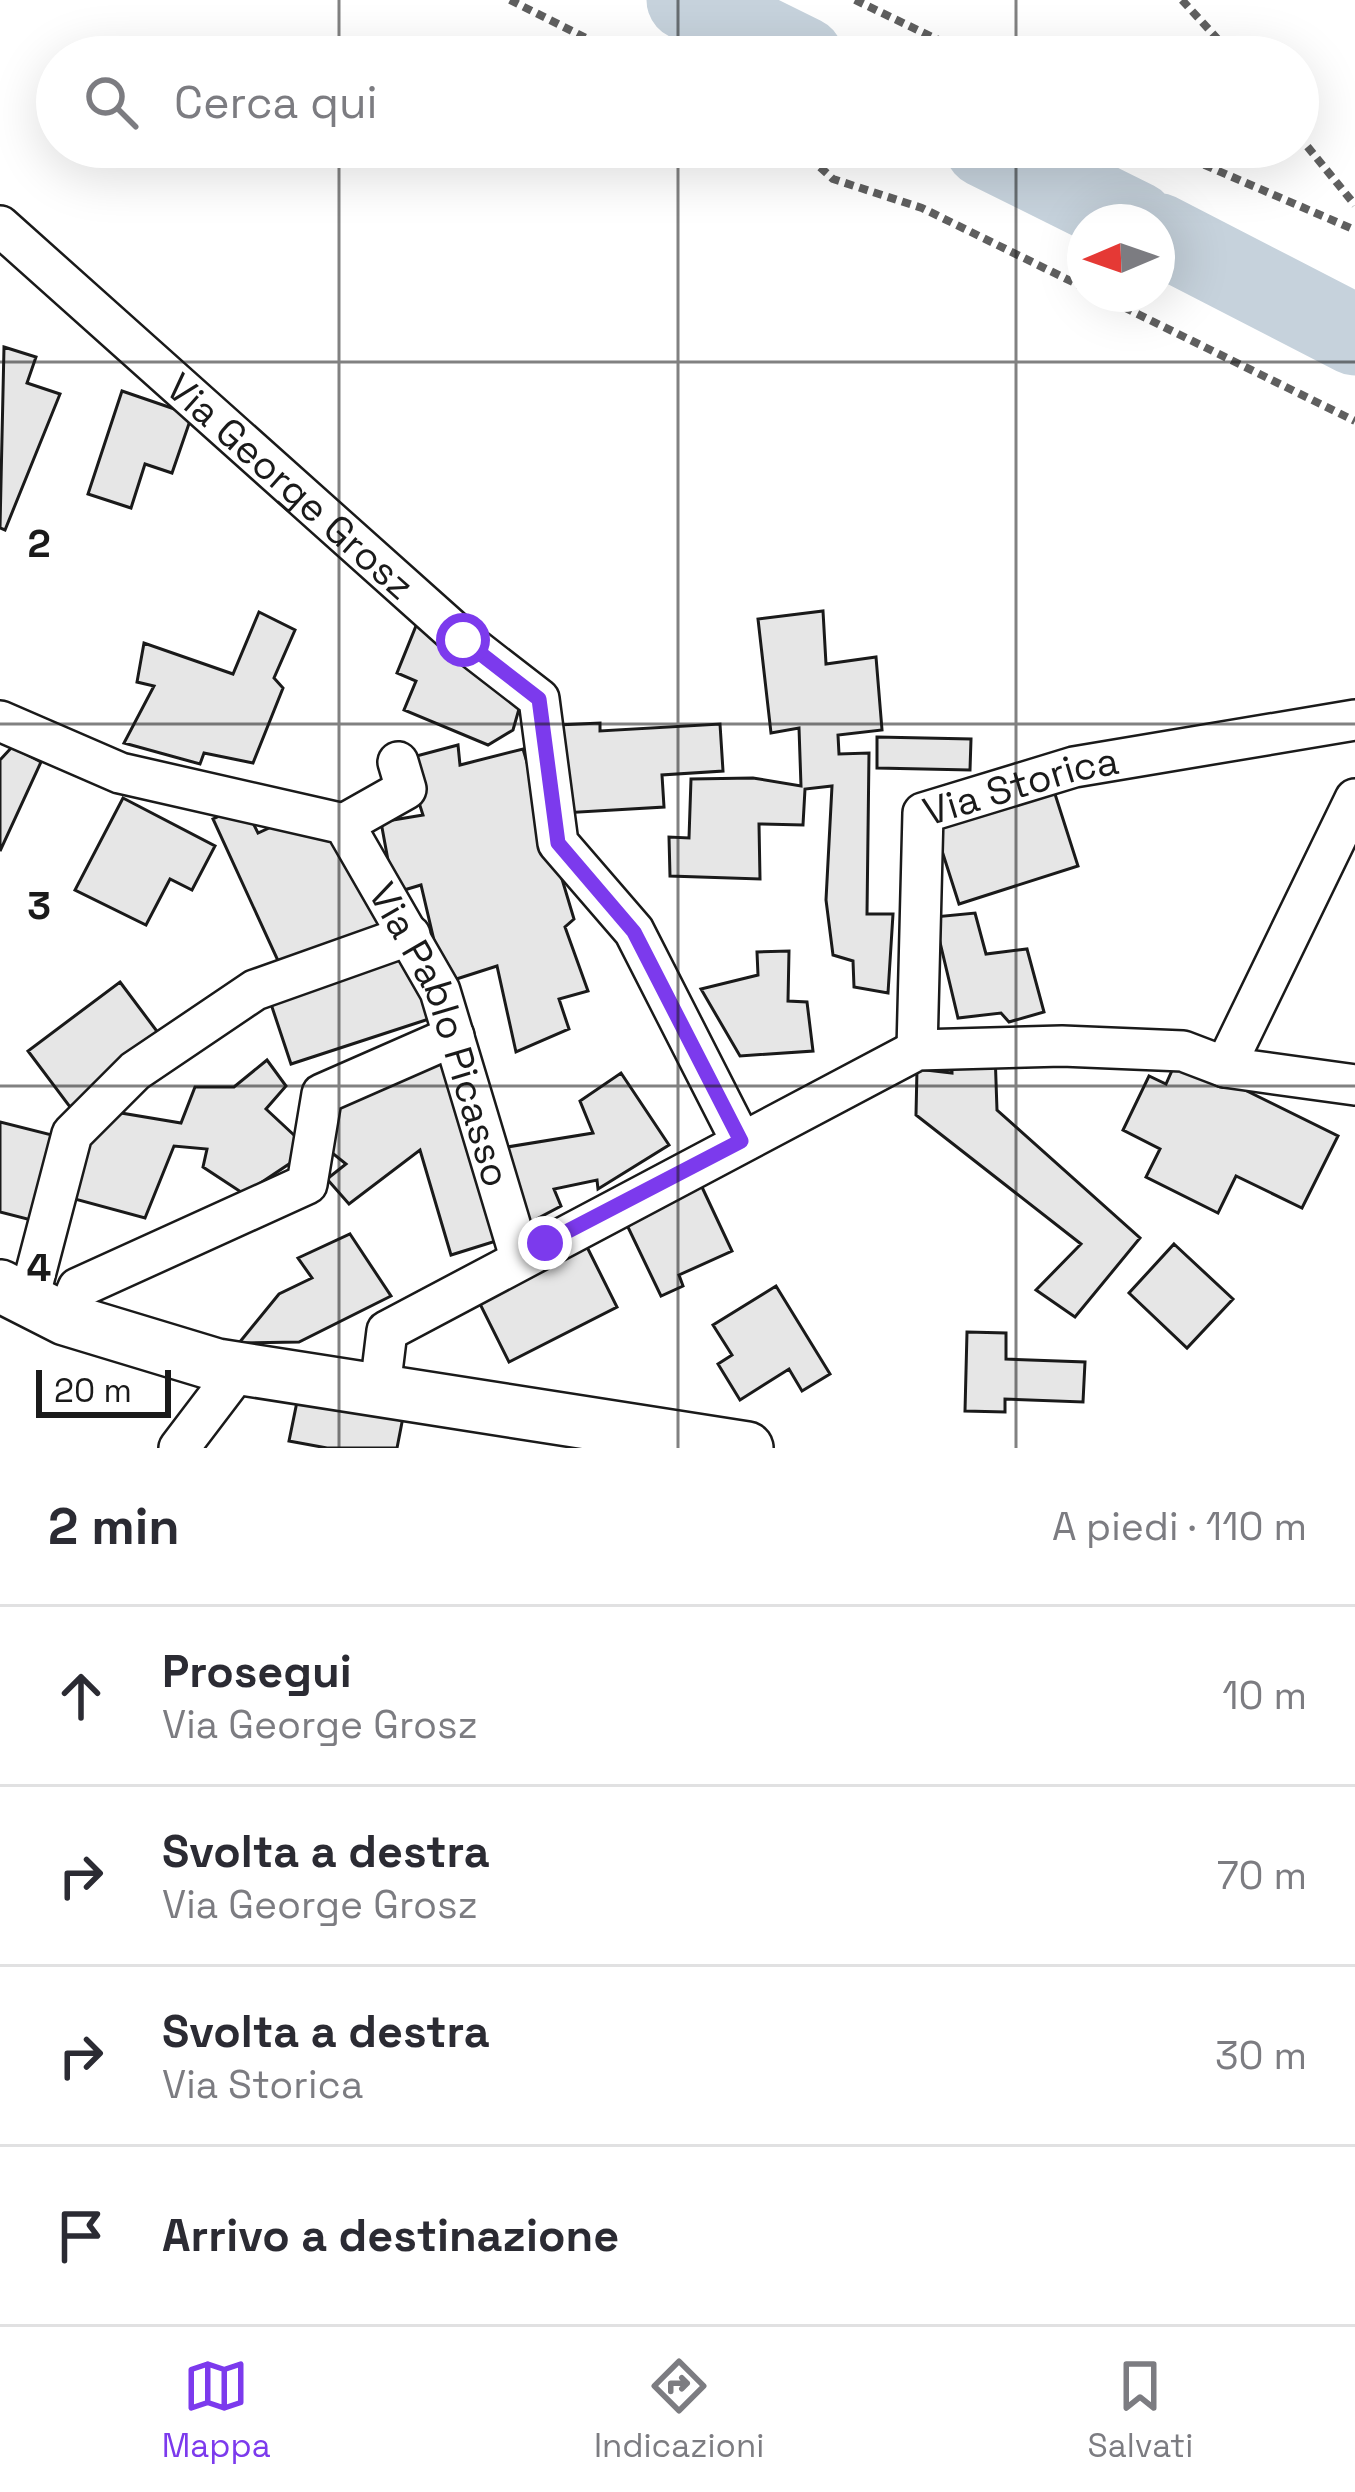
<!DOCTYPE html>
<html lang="it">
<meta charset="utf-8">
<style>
:root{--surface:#fff;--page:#f7f7f7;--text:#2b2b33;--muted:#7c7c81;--line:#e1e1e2;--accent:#7c3aed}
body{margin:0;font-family:"Space Grotesk",sans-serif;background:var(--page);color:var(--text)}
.compass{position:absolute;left:1067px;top:204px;width:108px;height:108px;border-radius:50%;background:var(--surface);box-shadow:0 12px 48px #0002;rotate:268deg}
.scale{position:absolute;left:36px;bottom:30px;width:135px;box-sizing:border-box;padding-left:12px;border:6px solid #1a1a1a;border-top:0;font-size:33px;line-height:42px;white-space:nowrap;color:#1a1a1a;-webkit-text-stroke:9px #fff;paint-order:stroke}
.stop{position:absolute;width:36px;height:36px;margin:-27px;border:9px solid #7c3aed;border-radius:50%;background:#fff}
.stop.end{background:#7c3aed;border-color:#fff;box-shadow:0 3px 12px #0008}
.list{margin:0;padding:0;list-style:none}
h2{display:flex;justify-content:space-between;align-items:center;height:156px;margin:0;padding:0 48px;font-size:51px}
h2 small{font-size:39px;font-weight:400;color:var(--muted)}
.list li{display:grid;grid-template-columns:78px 1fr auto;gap:36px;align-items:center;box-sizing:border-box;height:180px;padding:0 48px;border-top:3px solid var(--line)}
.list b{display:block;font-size:45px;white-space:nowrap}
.list p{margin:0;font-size:39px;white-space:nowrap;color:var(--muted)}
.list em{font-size:39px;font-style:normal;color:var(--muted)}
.icon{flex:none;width:66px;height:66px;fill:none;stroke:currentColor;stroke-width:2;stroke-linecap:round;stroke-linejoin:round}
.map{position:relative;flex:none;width:1355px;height:1448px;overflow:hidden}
.search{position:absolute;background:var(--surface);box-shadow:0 12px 48px #0002;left:36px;right:36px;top:36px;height:132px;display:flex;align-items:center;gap:30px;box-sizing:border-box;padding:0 42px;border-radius:66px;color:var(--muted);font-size:45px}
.sheet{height:876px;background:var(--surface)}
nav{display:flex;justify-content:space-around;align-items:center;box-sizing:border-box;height:168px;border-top:3px solid var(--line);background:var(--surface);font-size:33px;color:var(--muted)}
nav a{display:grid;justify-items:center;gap:6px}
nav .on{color:var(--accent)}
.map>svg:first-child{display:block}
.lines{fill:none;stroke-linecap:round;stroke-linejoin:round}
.river{stroke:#c6d2dc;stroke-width:81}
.building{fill:#e6e6e6;stroke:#1a1a1a;stroke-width:3}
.minor-casing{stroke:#1a1a1a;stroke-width:44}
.tertiary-casing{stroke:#1a1a1a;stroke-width:56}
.path{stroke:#5f5f5f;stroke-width:8;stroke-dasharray:9 6;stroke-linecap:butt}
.minor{stroke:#fff;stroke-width:39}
.tertiary{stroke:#fff;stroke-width:51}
.route{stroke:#7c3aed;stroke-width:15}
.grid{fill:none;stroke:#1a1a1a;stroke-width:3;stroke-opacity:0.55}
.labels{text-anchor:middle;stroke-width:9;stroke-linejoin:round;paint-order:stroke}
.street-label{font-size:39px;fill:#1a1a1a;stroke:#fff}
.grid-label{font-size:39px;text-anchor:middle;font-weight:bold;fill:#1a1a1a;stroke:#fff;stroke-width:9;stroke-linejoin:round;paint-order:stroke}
</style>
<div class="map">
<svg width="1355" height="1448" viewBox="0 0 1355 1448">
<rect width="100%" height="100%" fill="#fff"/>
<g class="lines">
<!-- river -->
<path class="river" d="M687,0l116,57
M985,147l151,75
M1157,233l198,102"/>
</g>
<!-- building -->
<path class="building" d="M4,347l32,10 -9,26 33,11 -55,136 -5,-2z
M122,391l70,24 -20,58 -27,-9 -14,44 -43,-14z
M823,611l3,53 50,-7 6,73 -44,5 1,19 30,-1 -2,161h26l-5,79 -34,-6 -1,-26 -20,-6 -7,-55 6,-114 -27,3 -2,36 -44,-1 1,55 -90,-3 -1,-39 20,1 2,-59 62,-1 48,8 -2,-58 -28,5 -13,-114z
M259,612l36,18 -21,48 9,10 -30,75 -49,-10 -4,11 -76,-21 30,-57 -17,-4 7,-39 89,31z
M418,621l103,81 -8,28 -25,15 -84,-35 12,-29 -19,-8z
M600,723v8l120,-7 3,47 -61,4 2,32 -101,6 -6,-88z
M877,737l94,2 -1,31 -93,-2z
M458,745l2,20 63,-16 51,170 -9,8 23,64 -29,8 10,30 -53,23 -19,-86 -53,17 -23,-98 -27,8 -13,-71 42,-7 -18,-56z
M12,747l29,15 -41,89v-91z
M1047,769l31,97 -119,38 -31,-97z
M123,798l92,48 -23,44 -22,-11 -24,46 -71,-35z
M244,805l14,28 35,-16 49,19 43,94 -100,46 -72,-157z
M975,913l11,41 41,-5 17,63 -35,10 -8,-9 -43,5 -24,-101z
M789,951l-1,50 19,1 6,49 -73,5 -39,-67 57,-14 -1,-23z
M411,953l21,65 -141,46 -22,-66z
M120,982l42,56 -92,69 -42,-56z
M952,1048l43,4 2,58 143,128 -65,79 -39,-27 45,-46 -165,-129 1,-46 35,4z
M1178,1057l160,79 -36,72 -66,-32 -18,37 -72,-36 14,-28 -37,-19 26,-54 17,8z
M442,1058l54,183 -45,14 -31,-105 -71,54 -22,-25 19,-15 -25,-20 6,-32z
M267,1060l19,26 -20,23 44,41 -66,44 -41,-27 4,-18 -33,-3 -29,72 -74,-20 5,-37 27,-51 78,13 14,-36h39z
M621,1073l48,72 -71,44 -1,-9 -43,9 7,17 -32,17 -34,-74 98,-16 -13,-32z
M0,1122l56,14 -21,85 -35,-9z
M701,1185l31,66 -53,24 4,11 -22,10 -36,-75z
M350,1234l41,62 -92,46 -60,1 40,-49 33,-16 -14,-20z
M1174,1244l59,55 -46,49 -58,-55z
M587,1247l30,60 -108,55 -30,-60z
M776,1286l54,88 -28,17 -13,-22 -49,31 -22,-36 14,-9 -19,-30z
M967,1332l39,1v26l79,3 -2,40 -78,-3v13l-40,-1z
M299,1392l105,20 -7,36h-70l-38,-7z"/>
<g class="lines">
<!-- minor casing -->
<g class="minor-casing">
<g id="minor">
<path id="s1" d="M0,226l463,414 76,59 19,144 76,88 107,210"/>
<path id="s2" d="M0,721l120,52 224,51 96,167 80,266"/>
<path d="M344,824l62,-35 -8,-27"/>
<path id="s3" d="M917,1050l6,-237 151,-46 281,-47"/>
<path d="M1225,1067l130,-268"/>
<path d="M29,1298l43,-164 63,-63 120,-81 155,-55"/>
<path d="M65,1319l13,-31 229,-104 15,-90 132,-58"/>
<path d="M380,1388l7,-57 530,-281 145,-4 121,5 42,16 130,18"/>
<path d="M179,1448l60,-79"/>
</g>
</g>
<!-- tertiary casing -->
<g class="tertiary-casing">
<path id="tertiary" d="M0,1286l65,33 152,46 530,83"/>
</g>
<!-- path -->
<path class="path" d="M510,0l114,57
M855,0l119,57
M1182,0l52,57
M1298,135l57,70
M798,147l35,32 89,29 163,80
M1163,147l192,83
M1097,294l258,127"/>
<!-- minor -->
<use href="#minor" class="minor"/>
<!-- tertiary -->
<use href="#tertiary" class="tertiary"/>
</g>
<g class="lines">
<!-- route -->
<path class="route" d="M463,640l76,59 19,144 76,89 107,209 -196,102"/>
</g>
<!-- grid -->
<path class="grid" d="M339,0v57M678,0v57M1016,0v57M339,147v1301M678,147v1301M1016,147v1301M0,362h1355M0,724h1355M0,1086h1355"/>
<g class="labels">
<!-- street labels -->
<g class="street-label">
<text dy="14" stroke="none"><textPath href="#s1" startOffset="390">Via George Grosz</textPath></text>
<text dy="14" stroke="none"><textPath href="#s3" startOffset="339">Via Storica</textPath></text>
<text dy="14" stroke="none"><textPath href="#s2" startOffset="594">Via Pablo Picasso</textPath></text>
</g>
</g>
<g class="grid-label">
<text x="39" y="557">2</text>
<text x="39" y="919">3</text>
<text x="39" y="1281">4</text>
</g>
</svg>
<svg class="compass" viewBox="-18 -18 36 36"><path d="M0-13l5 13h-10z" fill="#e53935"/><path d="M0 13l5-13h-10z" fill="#7c7c81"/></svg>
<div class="scale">20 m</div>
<div class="stop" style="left:463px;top:640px"></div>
<div class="stop end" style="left:545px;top:1243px"></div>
<div class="search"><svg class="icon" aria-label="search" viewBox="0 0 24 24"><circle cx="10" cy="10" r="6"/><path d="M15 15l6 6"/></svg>Cerca qui</div>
</div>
<section class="sheet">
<h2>2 min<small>A piedi · 110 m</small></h2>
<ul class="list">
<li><svg class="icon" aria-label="ahead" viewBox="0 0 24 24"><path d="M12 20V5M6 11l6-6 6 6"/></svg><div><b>Prosegui</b><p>Via George Grosz</p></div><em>10 m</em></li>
<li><svg class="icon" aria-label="right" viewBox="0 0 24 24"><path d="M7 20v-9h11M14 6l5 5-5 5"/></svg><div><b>Svolta a destra</b><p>Via George Grosz</p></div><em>70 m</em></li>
<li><svg class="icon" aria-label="right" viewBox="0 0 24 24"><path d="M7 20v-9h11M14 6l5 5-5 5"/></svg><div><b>Svolta a destra</b><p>Via Storica</p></div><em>30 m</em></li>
<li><svg class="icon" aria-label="arrive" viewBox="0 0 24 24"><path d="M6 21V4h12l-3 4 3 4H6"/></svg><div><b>Arrivo a destinazione</b></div></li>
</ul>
</section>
<nav>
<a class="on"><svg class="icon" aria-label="map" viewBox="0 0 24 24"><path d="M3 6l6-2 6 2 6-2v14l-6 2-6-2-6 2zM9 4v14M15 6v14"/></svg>Mappa</a>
<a><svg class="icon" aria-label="directions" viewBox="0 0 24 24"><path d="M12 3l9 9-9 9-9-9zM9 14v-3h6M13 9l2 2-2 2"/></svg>Indicazioni</a>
<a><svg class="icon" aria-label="saved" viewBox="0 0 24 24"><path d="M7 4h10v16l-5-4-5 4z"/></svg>Salvati</a>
</nav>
